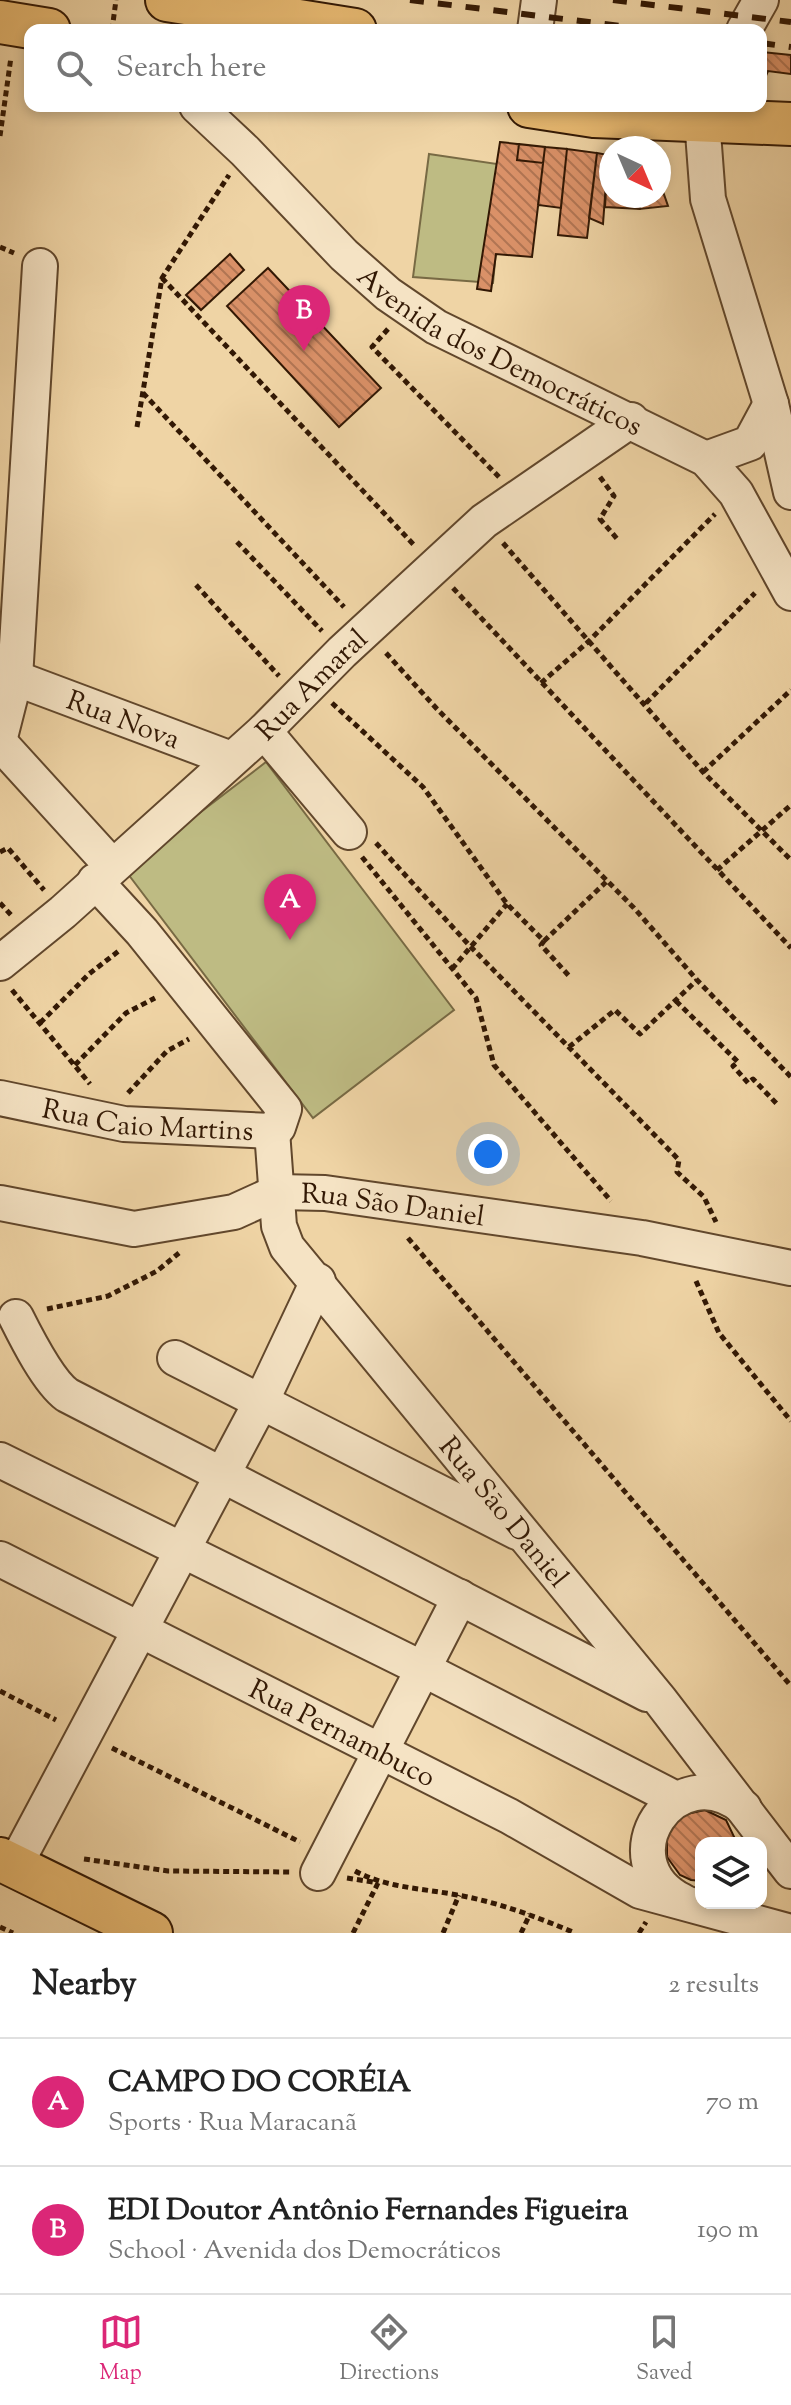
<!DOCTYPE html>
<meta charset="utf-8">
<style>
:root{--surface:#fff;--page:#f2f2f2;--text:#222;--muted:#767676;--line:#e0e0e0;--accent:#db2777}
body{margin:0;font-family:"Sorts Mill Goudy",serif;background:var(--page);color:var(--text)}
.controls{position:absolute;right:24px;bottom:24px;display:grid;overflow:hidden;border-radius:16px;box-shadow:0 4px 12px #0003}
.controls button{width:72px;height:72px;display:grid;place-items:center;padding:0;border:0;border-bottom:2px solid var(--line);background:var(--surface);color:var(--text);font:40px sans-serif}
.compass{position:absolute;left:599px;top:136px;width:72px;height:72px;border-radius:50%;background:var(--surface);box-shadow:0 4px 12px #0003;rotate:136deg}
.you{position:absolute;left:488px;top:1154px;width:28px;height:28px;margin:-20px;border:6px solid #fff;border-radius:50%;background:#1a73e8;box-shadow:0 0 0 12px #1a73e833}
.badge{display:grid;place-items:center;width:52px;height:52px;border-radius:50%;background:var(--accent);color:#fff;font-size:26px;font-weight:700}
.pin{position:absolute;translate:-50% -66px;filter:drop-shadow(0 2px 4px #0008)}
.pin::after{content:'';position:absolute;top:42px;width:28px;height:24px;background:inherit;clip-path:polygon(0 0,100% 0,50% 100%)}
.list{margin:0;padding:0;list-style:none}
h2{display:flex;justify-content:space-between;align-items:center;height:104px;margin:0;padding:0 32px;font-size:34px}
h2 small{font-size:26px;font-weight:400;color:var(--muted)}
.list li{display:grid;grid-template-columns:52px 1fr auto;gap:24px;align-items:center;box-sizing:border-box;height:128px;padding:0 32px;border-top:2px solid var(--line)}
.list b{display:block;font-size:30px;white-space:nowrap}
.list p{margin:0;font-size:26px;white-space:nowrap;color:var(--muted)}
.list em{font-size:26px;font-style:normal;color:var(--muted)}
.icon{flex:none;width:44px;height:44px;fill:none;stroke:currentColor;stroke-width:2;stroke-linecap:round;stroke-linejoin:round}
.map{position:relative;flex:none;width:791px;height:1933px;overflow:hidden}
.search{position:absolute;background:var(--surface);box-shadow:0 4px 12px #0003;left:24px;right:24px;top:24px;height:88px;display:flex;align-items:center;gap:20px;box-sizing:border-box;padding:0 28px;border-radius:16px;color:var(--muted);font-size:30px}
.sheet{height:360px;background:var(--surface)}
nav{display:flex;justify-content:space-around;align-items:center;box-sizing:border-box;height:112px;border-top:2px solid var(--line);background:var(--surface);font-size:22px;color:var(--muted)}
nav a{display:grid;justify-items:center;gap:4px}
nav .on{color:var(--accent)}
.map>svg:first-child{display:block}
.green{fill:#bebb83;stroke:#786a44;stroke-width:2}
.building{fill:url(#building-back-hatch);stroke:#321804;stroke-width:2}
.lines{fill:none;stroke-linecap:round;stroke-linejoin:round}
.minor-casing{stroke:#61472c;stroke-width:38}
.major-casing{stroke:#321804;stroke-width:46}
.path{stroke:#321804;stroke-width:5;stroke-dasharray:6 4;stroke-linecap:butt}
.minor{stroke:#f5e3c4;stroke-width:34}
.major{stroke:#e8ba72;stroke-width:42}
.rail{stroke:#321804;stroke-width:6;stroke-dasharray:14 14;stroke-linecap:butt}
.labels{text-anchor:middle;stroke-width:6;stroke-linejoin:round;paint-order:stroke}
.street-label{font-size:28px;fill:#321804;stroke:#f5e3c4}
</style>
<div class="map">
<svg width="791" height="1933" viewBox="0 0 791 1933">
<defs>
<pattern id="building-back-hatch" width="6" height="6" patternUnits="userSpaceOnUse" patternTransform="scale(2)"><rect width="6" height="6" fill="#da9168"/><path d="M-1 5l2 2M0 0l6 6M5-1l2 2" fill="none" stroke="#b17553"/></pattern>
</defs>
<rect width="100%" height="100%" fill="#efd4a5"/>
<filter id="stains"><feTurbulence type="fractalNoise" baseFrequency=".0025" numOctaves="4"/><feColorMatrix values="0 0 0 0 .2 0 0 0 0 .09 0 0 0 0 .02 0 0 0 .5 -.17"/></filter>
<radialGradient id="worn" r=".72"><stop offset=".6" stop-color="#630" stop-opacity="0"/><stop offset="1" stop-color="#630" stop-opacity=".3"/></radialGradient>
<!-- green -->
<path class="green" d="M429,154l75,11 -11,118 -80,-6z
M266,762l188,248 -141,108 -188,-248z"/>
<!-- building -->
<path class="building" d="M761,52l30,3v19l-23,-3 -3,7 -4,-1z
M500,142l45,5 -13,110 -36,-3 -5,37 -14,-2z
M519,144l26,3 -2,16 -26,-3z
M545,147l22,2 -6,59 -23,-3z
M567,149l30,4 -10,85 -29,-3z
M597,153l11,2 -5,69 -14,-6z
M608,155l3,41h30l-1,13 -35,-2z
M659,180l9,26 -28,3 1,-13h18z
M230,254l14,16 -43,40 -15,-15z
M268,268l113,120 -42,39 -112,-121z
M705,1810l21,10 11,23h-36v38l-10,-1 -11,-5 -13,-18v-24l15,-18z"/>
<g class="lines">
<!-- minor casing -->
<g class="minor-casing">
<g id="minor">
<path d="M535,30l4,-30"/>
<path d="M744,30l17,-30"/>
<path id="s1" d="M197,106l48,45 99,104 44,39 48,33 270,132 30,34 55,100"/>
<path d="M701,106l7,93 63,205 20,88"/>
<path d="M706,459l44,-16 21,-39"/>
<path id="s2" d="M15,678l216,81"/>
<path d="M264,731l85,101"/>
<path d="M0,737l15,-59 25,-412"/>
<path d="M0,743l112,123"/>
<path id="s3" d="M0,963l63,-51 201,-181 78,-79 142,-131 147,-101"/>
<path id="s4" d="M0,1098l124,26 148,7 6,-4 6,-18 -142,-177 -47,-51"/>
<path id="s5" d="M272,1131l7,95 8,21 373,453 131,171"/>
<path id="s6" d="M0,1203l134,26 100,-17 44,-20 47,1 317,45 149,30"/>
<path d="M16,1317c11,22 32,64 51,78l580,299"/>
<path d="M175,1358l342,174"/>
<path d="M0,1460l423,209 253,130"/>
<path id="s7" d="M0,1559l509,257 131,75 151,41"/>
<path d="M23,1850l237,-446 58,-123"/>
<path d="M318,1873l142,-276"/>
<path d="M682,1901c-78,-40 -7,-149 62,-93"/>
</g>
</g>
<!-- major casing -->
<g class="major-casing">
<path id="major" d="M167,0l188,30
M0,22l49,8
M529,106l65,10 197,8
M0,1859l151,74"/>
</g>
<!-- path -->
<path class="path" d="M112,30l4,-30
M0,136l11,-79
M0,247l14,6
M162,278l252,267
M388,329l-16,18 127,130
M143,393l201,214
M137,427l25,-149 67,-103
M600,477l14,19 -14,23 19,22
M237,542l85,89
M503,543l200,229 88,88
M196,585l83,91
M453,588l338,360
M386,653l51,56 197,199 63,72 94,97
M541,683l47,-41 127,-128
M332,703l91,84 84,117 37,37 -3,4 29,32
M646,703l109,-110
M703,772l88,-82
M376,843l93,102 210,215 -2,12 27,25 12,25
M0,852l8,-4 36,42
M362,857l114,141 18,67 117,136
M717,870l74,-65
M0,903l12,13
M544,941l62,-59
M452,969l55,-65
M12,990l78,94
M676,1001l62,61 -5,4 15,17 5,-4 24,25
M40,1023l49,-49 31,-24
M569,1047l46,-37 25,24 57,-54
M75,1065l51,-52 29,-15
M128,1093l39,-42 22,-12
M408,1238l383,448
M696,1281l23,52 72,88
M47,1309l61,-13 49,-25 22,-18
M0,1691l56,29
M112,1748l188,94
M84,1859l84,12 122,1
M355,1871c32,17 66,17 102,24 41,7 80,22 118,38
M347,1878l26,4
M0,1927l13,6
M353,1933l25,-50
M443,1933l16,-38
M521,1933l9,-19
M639,1933l7,-11"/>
<!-- minor -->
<use href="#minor" class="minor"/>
<!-- major -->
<use href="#major" class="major"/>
<!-- rail -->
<path class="rail" d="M410,0l243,30
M613,0l178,22
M761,43l30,4"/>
</g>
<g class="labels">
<!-- street labels -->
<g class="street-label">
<text dy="10" stroke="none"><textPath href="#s1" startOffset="394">Avenida dos Democráticos</textPath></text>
<text dy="10" stroke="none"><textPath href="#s3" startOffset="418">Rua Amaral</textPath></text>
<text dy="10" stroke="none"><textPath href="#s2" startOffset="116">Rua Nova</textPath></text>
<text dy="10" stroke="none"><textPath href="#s4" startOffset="150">Rua Caio Martins</textPath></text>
<text dy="10" stroke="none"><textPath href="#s6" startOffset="402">Rua São Daniel</textPath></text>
<text dy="10" stroke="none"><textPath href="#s5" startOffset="460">Rua Sāo Daniel</textPath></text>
<text dy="10" stroke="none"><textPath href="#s7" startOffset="384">Rua Pernambuco</textPath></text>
</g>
</g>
<rect width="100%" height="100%" filter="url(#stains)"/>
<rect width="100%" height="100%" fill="url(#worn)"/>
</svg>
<div class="controls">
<button><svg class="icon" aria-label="layers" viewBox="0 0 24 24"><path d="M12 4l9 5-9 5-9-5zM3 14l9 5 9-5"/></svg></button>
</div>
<svg class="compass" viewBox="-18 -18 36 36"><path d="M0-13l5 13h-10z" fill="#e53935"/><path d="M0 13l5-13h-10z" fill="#767676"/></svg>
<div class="you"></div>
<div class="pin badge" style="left:290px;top:940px">A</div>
<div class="pin badge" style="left:304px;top:351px">B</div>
<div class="search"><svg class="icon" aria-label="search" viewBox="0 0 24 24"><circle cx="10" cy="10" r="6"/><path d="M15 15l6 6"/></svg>Search here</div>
</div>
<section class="sheet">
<h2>Nearby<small>2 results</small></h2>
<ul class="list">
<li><span class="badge">A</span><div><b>CAMPO DO CORÉIA</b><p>Sports · Rua Maracanã</p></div><em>70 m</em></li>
<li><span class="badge">B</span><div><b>EDI Doutor Antônio Fernandes Figueira</b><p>School · Avenida dos Democráticos</p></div><em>190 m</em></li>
</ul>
</section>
<nav>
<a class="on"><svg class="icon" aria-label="map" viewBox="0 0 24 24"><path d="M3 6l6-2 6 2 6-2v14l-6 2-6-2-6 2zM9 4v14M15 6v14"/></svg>Map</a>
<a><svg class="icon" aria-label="directions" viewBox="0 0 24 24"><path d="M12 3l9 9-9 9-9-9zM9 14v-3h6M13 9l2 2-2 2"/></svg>Directions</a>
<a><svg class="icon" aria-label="saved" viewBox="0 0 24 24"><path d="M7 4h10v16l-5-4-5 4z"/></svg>Saved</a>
</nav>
